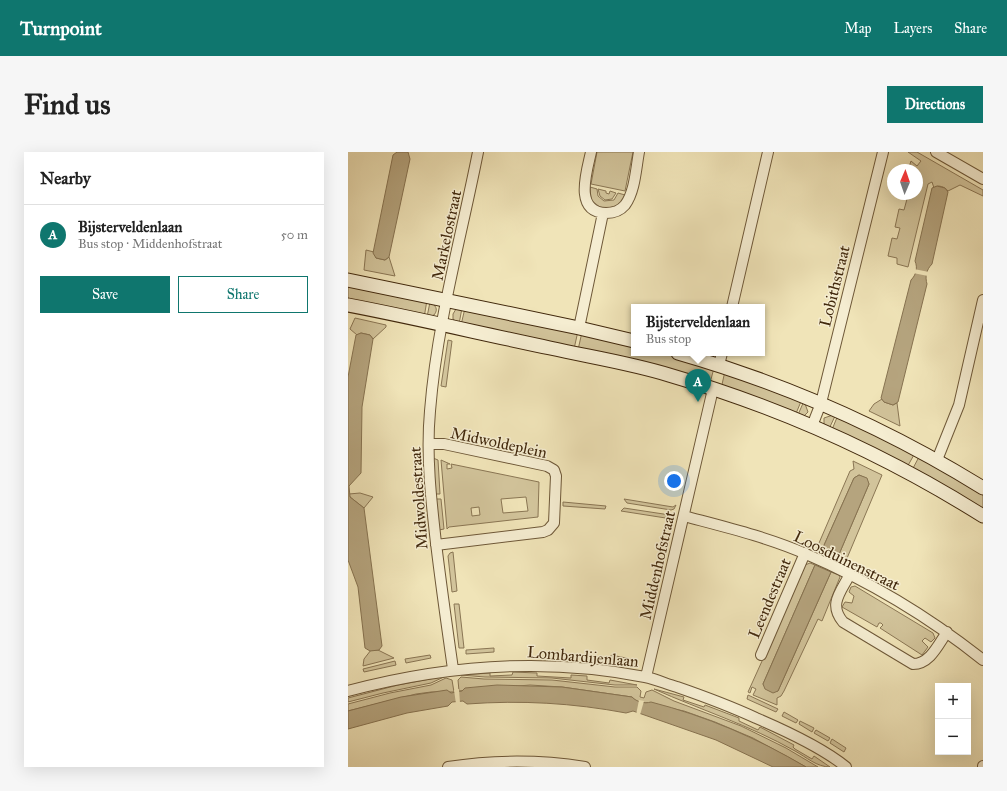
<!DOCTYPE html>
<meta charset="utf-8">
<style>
:root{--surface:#fff;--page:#f6f6f6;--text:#222;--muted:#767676;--line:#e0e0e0;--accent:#0f766e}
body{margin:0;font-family:"IM FELL Great Primer",serif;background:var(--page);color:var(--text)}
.controls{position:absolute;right:12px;bottom:12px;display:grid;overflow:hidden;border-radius:0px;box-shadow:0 4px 16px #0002}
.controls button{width:36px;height:36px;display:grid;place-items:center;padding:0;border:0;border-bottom:1px solid var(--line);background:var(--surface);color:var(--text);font:20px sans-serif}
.compass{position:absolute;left:539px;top:12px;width:36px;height:36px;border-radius:50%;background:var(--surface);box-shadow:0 4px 16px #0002;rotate:2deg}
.you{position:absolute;left:326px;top:329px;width:14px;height:14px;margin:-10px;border:3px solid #fff;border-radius:50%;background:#1a73e8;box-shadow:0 0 0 6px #1a73e833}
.badge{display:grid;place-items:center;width:26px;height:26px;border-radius:50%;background:var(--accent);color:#fff;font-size:13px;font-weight:700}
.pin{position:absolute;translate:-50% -33px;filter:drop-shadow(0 1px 2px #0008)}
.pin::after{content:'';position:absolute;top:21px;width:14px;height:12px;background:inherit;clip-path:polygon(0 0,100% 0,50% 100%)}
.popup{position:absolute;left:283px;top:152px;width:134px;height:52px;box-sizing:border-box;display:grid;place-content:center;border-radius:0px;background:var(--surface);filter:drop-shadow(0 1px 3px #0005);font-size:13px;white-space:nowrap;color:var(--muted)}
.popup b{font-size:15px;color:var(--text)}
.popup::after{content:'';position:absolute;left:50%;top:100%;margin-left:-8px;border:8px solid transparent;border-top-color:var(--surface)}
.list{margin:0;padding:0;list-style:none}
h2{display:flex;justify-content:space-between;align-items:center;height:52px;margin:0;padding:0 16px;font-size:17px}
h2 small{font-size:13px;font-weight:400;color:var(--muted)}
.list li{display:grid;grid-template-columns:26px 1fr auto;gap:12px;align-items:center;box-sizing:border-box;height:60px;padding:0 16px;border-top:1px solid var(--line)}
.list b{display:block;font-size:15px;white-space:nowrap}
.list p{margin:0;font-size:13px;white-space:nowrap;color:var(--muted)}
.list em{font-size:13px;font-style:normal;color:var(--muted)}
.actions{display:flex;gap:8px;padding:12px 16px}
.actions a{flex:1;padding:9px 0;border:1px solid var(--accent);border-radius:0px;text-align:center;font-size:14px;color:var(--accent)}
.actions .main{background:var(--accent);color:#fff}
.map{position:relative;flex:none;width:635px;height:615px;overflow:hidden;border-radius:0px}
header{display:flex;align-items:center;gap:24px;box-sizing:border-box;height:56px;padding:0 20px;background:var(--accent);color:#fff}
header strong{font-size:19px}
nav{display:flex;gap:22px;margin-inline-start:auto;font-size:14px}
.intro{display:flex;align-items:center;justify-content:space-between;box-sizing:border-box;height:96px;padding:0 24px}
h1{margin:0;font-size:28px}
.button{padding:10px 18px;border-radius:0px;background:var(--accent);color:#fff;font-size:14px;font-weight:700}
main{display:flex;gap:24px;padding:0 24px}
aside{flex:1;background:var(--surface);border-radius:0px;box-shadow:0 4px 16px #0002}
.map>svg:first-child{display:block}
.green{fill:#d2c49b;stroke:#8a7654;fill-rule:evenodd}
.water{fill:#b5a47e;stroke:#877351}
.pier{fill:#f0e4b8}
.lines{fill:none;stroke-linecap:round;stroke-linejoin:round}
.street-casing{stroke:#6e5838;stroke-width:12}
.secondary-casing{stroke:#42290d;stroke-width:15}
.street{stroke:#f5edd1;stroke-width:10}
.secondary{stroke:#f5edd1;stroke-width:13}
.labels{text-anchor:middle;stroke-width:3;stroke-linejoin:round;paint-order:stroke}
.street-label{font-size:16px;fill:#42290d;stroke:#f5edd1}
</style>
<header>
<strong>Turnpoint</strong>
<nav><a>Map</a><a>Layers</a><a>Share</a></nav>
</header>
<div class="intro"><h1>Find us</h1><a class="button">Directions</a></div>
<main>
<aside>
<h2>Nearby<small></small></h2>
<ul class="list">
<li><span class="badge">A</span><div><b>Bijsterveldenlaan</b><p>Bus stop · Middenhofstraat</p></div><em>50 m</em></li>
</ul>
<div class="actions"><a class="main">Save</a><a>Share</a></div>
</aside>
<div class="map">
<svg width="635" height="615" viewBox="0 0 635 615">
<rect width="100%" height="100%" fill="#f0e4b8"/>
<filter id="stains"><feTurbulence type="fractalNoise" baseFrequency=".005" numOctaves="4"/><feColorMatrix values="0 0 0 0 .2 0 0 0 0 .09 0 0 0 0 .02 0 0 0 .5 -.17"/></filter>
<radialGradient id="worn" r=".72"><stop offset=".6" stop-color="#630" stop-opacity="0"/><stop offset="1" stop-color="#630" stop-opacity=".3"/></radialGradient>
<!-- green -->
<path class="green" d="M249,0h36l-8,39 -34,-7z
M560,0h9l66,38v6l-23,-11 -12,6c-3,-4 -10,-7 -14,-3l-2,-6 -4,2 -20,83 -11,-3v-6l-9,-2 4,-18 5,1 3,-11 -5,-1 4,-18 5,1 3,-11 -6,-1 1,-4h15v-24h-9l3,-9 6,5 4,-5z
M242,35l7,2 1,7 6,5 10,-1 4,-7 7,2c-4,12 -13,13 -24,13l-10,-8z
M250,37l8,2v2l3,1 1,-3 6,2 -4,6 -7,1 -5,-4z
M18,98l8,2 2,6 9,2 4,-3 6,19 -31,-6z
M0,131l79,17 -3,18 -76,-16z
M82,150c5,3 9,7 4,13l-7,2z
M114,156l-3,16 -6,-5v-5l3,-5z
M117,156l113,23 -4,18 -113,-24z
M7,166l31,7v2l-13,12 -3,-4 -9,-2 -4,2 -7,-6z
M234,180l52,12v9h34l46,15 -4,15 -132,-33z
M100,188l4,1 -6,46 -5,-1z
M377,219l77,28 -7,17 -74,-27z
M534,247l2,3 9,3 4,-2 3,23 -31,-15 5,-7z
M456,249l4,11 -4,4 -7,1z
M488,262l-8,17 -4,-6v-7z
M490,263l77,38 -9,16 -75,-37z
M572,303l63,37v22l-72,-42z
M85,306l5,2 2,34h-5z
M93,308l9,4h-3v5l5,-1 -1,-4 88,18 -1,35 -89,10 -2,2zM178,345l2,14 -25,2 -2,-14zM131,355l1,8 -8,1 -1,-8z
M505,309l29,14 -37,88 -8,-4 32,-75 -3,-6 -7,-3 -5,3 -33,74 -5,-2 34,-79 4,-2z
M12,341l13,4 -9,11 -14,-11 -1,-3z
M87,347h6l3,30 -5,1z
M276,347l49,8 3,-2 -2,4 -3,1 -44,-7z
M215,350l43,4 -1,3 -42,-3z
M276,356l46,7 2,4 -51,-8z
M105,400l4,39 -5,1 -4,-36 2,-3z
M462,411l5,2 -52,119c4,7 8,8 15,7l53,-119 8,3 1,2 -18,44 -4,-2 -34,72 -3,5 -4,2v7l-24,-10 3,-6 -4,-2 -2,6 -2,-1 24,-53h1v-3l32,-71z
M507,434l78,47 2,5 -4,4 -6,-4 -3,3 6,6 -6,8 -42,-27 3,-3 -2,-2h-2l-2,4 -35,-20 3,-5 7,1 2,-7 -5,-4 2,-5z
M106,452h5l5,44h-5z
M146,496v4l-28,2v-4z
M23,498h7l16,8 -31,8 1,-7z
M82,503l1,3 -25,5 -1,-4z
M263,503l25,5 -1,4 -25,-5z
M47,509l1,4 -32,7 -1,-3z
M165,520l24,1v3l34,2v-3l16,1v4l22,3 1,-3 27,5h-22l-63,-7 -67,-1 -24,-2 29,-2v3l22,-1z
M98,524l-15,7 -48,10 -35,9v-4l50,-13z
M113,525l23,2 68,1 63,7h22l4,4 -1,6 4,1 2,-6 6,-2 22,11 67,25 45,22 32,19h-12l-53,-29 -38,-16 -31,-11 -48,-10 -4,-4 -70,-10 -32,-2 -71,6 -1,-11z
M98,526l6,2 2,12h-23l-15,2 -68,17v-7l42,-11 41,-8z
M306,537l30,8 -1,3 21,7 1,-2 34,13v3l19,9 2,-3 34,18 -1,2 2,2 17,10 2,-3 16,11c-13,0 -24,-10 -35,-16 -46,-26 -94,-41 -141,-62z
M400,543l30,14 -2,3 -29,-13z
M436,560l14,8 -2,3 -14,-7z
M452,569l14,7 -2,4 -13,-8z
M468,578l14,8 -2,3 -14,-8z
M484,587l14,9 -2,4 -14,-9z"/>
<!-- water -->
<path class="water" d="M49,0h11l2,7 -21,98 -4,3 -9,-2 -3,-5 20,-98z
M589,34l8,2 3,4 -16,72c-6,6 -7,13 -5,20l-29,118 -5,3 -9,-3 -3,-4 30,-118c5,-5 7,-12 4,-19l17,-73z
M13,181l9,2 3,4 -11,68 -1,66 -12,13 1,11 14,11 18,138 -3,4 -9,1 -5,-3 -7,-61 -10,-27v-183l8,-42z
M511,323l8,3 2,6 -32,75 -16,-7 33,-74z
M467,413l16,7 -53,119 -5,2 -8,-4 -2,-5z
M149,533l65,2 70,10c5,5 12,7 19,5 55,14 106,36 155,65h-33l-57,-27 -83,-29 -7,2c-53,-10 -105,-13 -159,-9l-4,-3 -11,1 -4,4 -41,7 -59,16v-18l53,-14 46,-7 4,3 11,-2 3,-3z"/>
<!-- pier -->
<path class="pier" d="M566,117l15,3 -1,4 -15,-3z
M111,537l1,14 -4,1 -2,-14z
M291,548l5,1 -4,14h-4z"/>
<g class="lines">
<!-- street casing -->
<g class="street-casing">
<path id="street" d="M243,0c-4,19 -18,60 15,61 7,0 14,-2 19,-8 10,-13 11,-37 14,-53
M588,0l47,27
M384,155l36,-155
M231,176l24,-115
M371,213l3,-12
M464,274l9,-23 62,-251
M81,292h15l103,22 7,4 2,6 -2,47 -6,7 -5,2 -107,13
M589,308l22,-55 24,-105
M336,364c41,11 83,21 122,38 63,27 123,63 177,106
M502,422c-9,18 -22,30 -7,48l70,42c17,0 25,-19 34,-32
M413,503l44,-102
M105,517c-6,-42 -12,-84 -17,-126 -5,-44 -10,-88 -6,-132 7,-88 31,-173 48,-259
M298,525l67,-288
M0,539c98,-26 196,-34 297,-14 11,2 21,7 32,10 26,9 53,19 79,31 28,12 67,30 90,49
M100,615c45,-7 93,-7 137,0
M635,615v-1"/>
</g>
<!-- secondary casing -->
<g class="secondary-casing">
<path id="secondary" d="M0,128l231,48 55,13
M0,153c68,13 135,29 202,43 40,9 80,15 119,27 110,32 217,80 314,141
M330,201c108,31 210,76 305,135"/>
</g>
<!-- street -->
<use href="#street" class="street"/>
<!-- secondary -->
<use href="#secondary" class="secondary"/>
</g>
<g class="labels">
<!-- street labels -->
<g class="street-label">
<text transform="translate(98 83) rotate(-78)" y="6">Markelostraat</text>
<text transform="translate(486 134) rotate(-76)" y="6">Lobithstraat</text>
<text transform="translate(151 290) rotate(12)" y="6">Midwoldeplein</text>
<text transform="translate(70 346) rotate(-94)" y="6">Midwoldestraat</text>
<text transform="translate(499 408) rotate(26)" y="6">Loosduinenstraat</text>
<text transform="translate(309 413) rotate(-77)" y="6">Middenhofstraat</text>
<text transform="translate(421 446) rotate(-67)" y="6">Leendestraat</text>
<text transform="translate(235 504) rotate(5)" y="6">Lombardijenlaan</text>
</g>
</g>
<rect width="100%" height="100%" filter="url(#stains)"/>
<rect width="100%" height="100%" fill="url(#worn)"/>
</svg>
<div class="controls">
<button>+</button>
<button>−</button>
</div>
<svg class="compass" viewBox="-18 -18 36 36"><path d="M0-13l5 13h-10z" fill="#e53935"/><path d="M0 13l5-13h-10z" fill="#767676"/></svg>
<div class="you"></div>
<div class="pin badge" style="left:350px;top:250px">A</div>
<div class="popup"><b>Bijsterveldenlaan</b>Bus stop</div>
</div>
</main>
